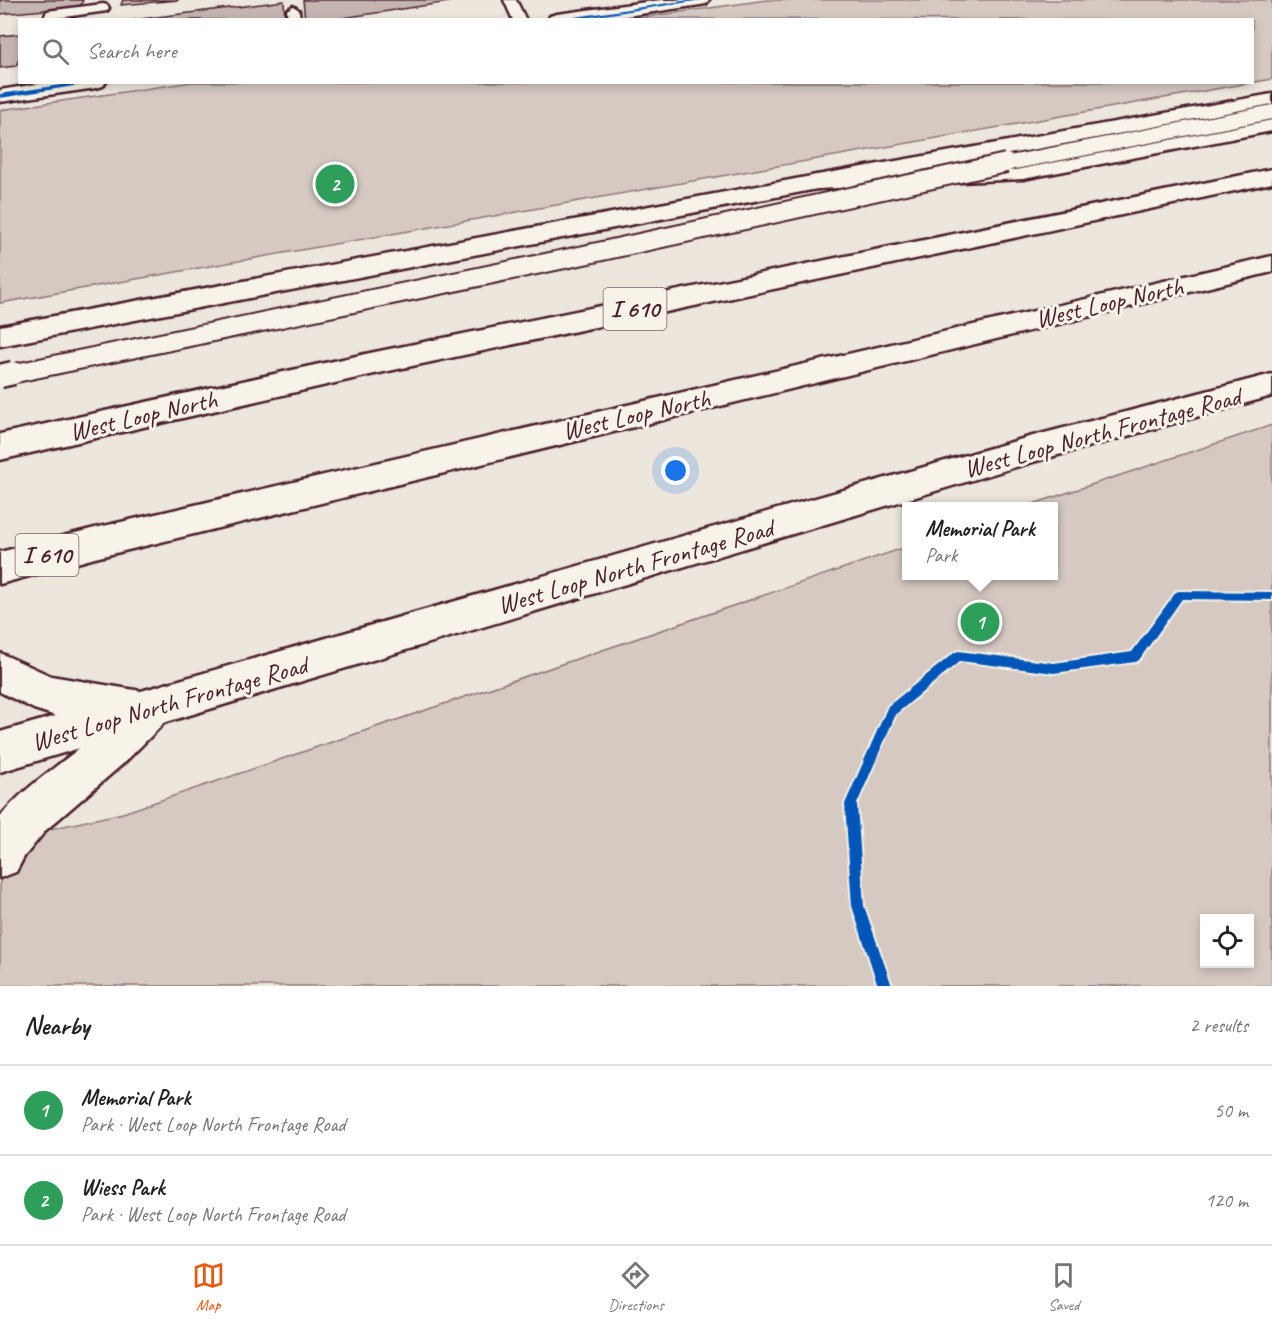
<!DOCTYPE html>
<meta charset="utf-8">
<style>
:root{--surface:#fff;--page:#f6f6f6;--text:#202124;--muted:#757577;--line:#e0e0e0;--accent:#ea580c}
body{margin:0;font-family:Caveat,sans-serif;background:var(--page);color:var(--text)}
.controls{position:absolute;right:18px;bottom:18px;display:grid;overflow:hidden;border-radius:0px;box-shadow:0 3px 9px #0003}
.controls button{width:54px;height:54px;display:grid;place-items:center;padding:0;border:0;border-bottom:2px solid var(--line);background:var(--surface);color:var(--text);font:30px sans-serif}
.you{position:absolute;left:676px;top:471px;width:21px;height:21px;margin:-15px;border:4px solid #fff;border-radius:50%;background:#1a73e8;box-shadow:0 0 0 9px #1a73e833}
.badge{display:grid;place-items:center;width:39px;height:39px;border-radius:50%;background:var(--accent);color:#fff;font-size:20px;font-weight:700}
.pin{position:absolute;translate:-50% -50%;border:3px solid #fff;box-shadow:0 2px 6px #0006}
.popup{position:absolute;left:902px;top:502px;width:156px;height:78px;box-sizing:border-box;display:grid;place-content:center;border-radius:0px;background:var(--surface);filter:drop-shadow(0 2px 4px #0005);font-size:20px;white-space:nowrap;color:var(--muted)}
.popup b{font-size:22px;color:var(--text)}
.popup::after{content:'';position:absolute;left:50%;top:100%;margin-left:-12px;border:12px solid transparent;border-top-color:var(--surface)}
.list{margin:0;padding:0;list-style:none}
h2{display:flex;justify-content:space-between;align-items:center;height:78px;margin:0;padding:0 24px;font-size:26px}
h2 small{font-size:20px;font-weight:400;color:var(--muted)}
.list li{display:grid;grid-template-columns:39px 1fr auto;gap:18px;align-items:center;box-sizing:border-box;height:90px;padding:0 24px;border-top:2px solid var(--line)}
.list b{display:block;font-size:22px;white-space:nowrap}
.list p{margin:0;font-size:20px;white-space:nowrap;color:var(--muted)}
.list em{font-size:20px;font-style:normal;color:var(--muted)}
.icon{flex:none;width:33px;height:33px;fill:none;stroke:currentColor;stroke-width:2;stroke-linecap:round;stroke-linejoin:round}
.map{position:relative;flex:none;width:1272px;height:986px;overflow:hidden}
.search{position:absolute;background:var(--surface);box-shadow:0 3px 9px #0003;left:18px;right:18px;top:18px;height:66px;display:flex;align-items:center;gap:15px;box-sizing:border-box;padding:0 21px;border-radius:0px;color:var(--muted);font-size:22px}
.sheet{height:258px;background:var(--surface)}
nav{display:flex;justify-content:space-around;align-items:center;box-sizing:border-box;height:84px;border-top:2px solid var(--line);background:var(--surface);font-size:16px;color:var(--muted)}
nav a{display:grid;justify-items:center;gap:3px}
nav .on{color:var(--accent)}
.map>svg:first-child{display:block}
.green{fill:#d5c9c2;stroke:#907476;stroke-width:1.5;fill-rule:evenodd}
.building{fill:#c4b5b0;stroke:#4a1f2b;stroke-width:1.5}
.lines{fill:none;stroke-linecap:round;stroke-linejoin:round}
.lane-casing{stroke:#4a1f2b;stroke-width:5}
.secondary-casing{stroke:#4a1f2b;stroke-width:5}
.primary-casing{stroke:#4a1f2b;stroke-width:5}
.highway-casing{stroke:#4a1f2b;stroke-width:5}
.lane{fill:#f7f3e8;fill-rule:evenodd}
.secondary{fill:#f7f3e8;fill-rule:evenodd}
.primary{fill:#f7f3e8;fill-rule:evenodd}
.highway{fill:#f7f3e8;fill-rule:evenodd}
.lane-bridge-far2-casing{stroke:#4a1f2b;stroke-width:16;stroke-linecap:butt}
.lane-bridge-far1-casing{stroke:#4a1f2b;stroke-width:22;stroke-linecap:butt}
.lane-bridge-casing{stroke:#4a1f2b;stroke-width:27;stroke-linecap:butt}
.lane-bridge-far2{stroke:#f7f3e8;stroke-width:14}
.lane-bridge-far1{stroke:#f7f3e8;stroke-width:18}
.lane-bridge{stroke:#f7f3e8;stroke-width:22}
.cycleway-casing{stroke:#f7f3e8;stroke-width:4}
.cycleway{fill:#0057b8;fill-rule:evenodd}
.labels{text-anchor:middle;stroke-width:6;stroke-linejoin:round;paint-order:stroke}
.shield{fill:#f7f3e8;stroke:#7e5f64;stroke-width:1.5}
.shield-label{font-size:24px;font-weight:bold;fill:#4a1f2b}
.street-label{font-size:26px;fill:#4a1f2b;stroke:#f7f3e8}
</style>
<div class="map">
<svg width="1272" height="986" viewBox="0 0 1272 986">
<rect width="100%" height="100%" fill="#ece6dd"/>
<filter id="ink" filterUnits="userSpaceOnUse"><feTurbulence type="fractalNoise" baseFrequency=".0167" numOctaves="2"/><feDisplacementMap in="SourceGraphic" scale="12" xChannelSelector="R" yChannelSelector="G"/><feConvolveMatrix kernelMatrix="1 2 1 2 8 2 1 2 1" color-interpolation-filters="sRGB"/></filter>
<g filter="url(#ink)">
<!-- green -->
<path class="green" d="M767,0h505v79l-1272,224v-193l192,-28h1060v-62l-621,-1z
M1272,425v561h-1272v-146l123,-27 783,-266v29h148v-70h-27zM1204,918h46v46h-46z"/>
<!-- building -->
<path class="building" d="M0,0h83l-3,7 -80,7z
M123,0h56l-58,5z
M303,0h145l1,2 -120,18h-24z
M284,1l1,19h-152z
M20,34v23l-4,9 -16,2v-32z"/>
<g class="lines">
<!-- lane casing -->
<g class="lane-casing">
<path id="lane" d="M504,0h12l10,20h-13z
M103,4l4,1 2,3 -2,3 -64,9 4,-9z
M293,6l6,4 1,10h-12l-1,-10z"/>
</g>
<!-- secondary casing -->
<g class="secondary-casing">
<path id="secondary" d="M661,0h48l-3,4 -6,1 -100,15h-52l2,-4 7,-2z
M50,82h56l-3,4 -7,2 -96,14v-12z
M1272,94v12l-455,83 -817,157v-20l817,-151z
M1272,374v22l-243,67 -1029,309v-40l56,-16 -22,-7 -34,-17v-39l51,23 90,15 888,-254z"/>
</g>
<!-- primary casing -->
<g class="primary-casing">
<path id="primary" d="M148,691l14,6 6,14 -6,14 -37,37 -79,68 -22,27 -8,15 -16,6v-61c23,-29 56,-49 84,-73 21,-18 38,-42 64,-53z"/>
</g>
<!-- highway casing -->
<g class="highway-casing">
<path id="highway" d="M1272,117v14l-249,48 -206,10 -8,-2 -4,-5 4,-5 8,-2 206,-10z
M1272,169v14l-902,192 -370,85v-26l370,-81z
M1272,256v16l-1177,286 -95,26v-32l95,-24z"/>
</g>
<!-- lane -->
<use href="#lane" class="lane"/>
<!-- secondary -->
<use href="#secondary" class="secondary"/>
<!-- primary -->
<use href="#primary" class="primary"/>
<!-- highway -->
<use href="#highway" class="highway"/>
<!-- lane-bridge-far2 casing -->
<g class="lane-bridge-far2-casing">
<path id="lane-bridge-far2" d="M999,165l273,-53"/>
</g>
<!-- lane-bridge-far1 casing -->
<g class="lane-bridge-far1-casing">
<path id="lane-bridge-far1" d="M6,375l578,-120 422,-92"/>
</g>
<!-- lane-bridge casing -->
<g class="lane-bridge-casing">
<path id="lane-bridge" d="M0,376l13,-3"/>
</g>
<!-- lane-bridge-far2 -->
<use href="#lane-bridge-far2" class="lane-bridge-far2"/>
<!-- lane-bridge-far1 -->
<use href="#lane-bridge-far1" class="lane-bridge-far1"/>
<!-- lane-bridge -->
<use href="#lane-bridge" class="lane-bridge"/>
<!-- cycleway casing -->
<g class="cycleway-casing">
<path id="cycleway" d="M689,0h13l-131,20h-16z
M81,82h17l-98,16v-4z
M1179,591l93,1v8l-90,-1 -43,61 -4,2 -81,11 -94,-12 -64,53 -39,90 7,102 28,80h-14l-26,-80 -7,-102 43,-98 66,-53 4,-2 96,12 78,-11 44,-60z"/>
</g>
<!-- cycleway -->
<use href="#cycleway" class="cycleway"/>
</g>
</g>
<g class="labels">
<!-- shield labels -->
<g class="shield">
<rect x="603.5" y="288" width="63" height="42" rx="4.5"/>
<rect x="15.5" y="534" width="63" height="42" rx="4.5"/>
</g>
<g class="shield-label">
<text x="635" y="317">I 610</text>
<text x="47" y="563">I 610</text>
</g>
<!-- street labels -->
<g class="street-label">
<text transform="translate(1109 302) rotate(-13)" y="9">West Loop North</text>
<text transform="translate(636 414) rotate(-13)" y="9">West Loop North</text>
<text transform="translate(143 415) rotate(-13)" y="9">West Loop North</text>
<text transform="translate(1102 432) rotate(-15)" y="9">West Loop North Frontage Road</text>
<text transform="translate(635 566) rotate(-16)" y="9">West Loop North Frontage Road</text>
<text transform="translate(169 703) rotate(-16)" y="9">West Loop North Frontage Road</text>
</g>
</g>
</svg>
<div class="controls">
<button><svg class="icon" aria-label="locate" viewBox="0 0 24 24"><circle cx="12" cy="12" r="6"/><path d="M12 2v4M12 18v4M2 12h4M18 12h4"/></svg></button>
</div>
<div class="you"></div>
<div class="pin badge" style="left:980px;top:622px;background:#2e9e5b">1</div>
<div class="popup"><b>Memorial Park</b>Park</div>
<div class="pin badge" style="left:335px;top:184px;background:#2e9e5b">2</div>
<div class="search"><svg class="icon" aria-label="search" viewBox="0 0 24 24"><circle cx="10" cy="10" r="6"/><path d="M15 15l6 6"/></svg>Search here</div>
</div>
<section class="sheet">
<h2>Nearby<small>2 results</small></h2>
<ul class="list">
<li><span class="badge" style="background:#2e9e5b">1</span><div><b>Memorial Park</b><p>Park · West Loop North Frontage Road</p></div><em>50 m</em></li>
<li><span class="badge" style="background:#2e9e5b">2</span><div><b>Wiess Park</b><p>Park · West Loop North Frontage Road</p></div><em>120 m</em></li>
</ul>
</section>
<nav>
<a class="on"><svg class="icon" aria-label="map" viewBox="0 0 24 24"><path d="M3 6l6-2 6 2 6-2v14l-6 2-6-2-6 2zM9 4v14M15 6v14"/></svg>Map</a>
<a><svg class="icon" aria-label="directions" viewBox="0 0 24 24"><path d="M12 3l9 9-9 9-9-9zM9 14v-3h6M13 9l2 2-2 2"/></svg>Directions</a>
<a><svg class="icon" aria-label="saved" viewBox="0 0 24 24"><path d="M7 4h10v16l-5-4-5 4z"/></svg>Saved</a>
</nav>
